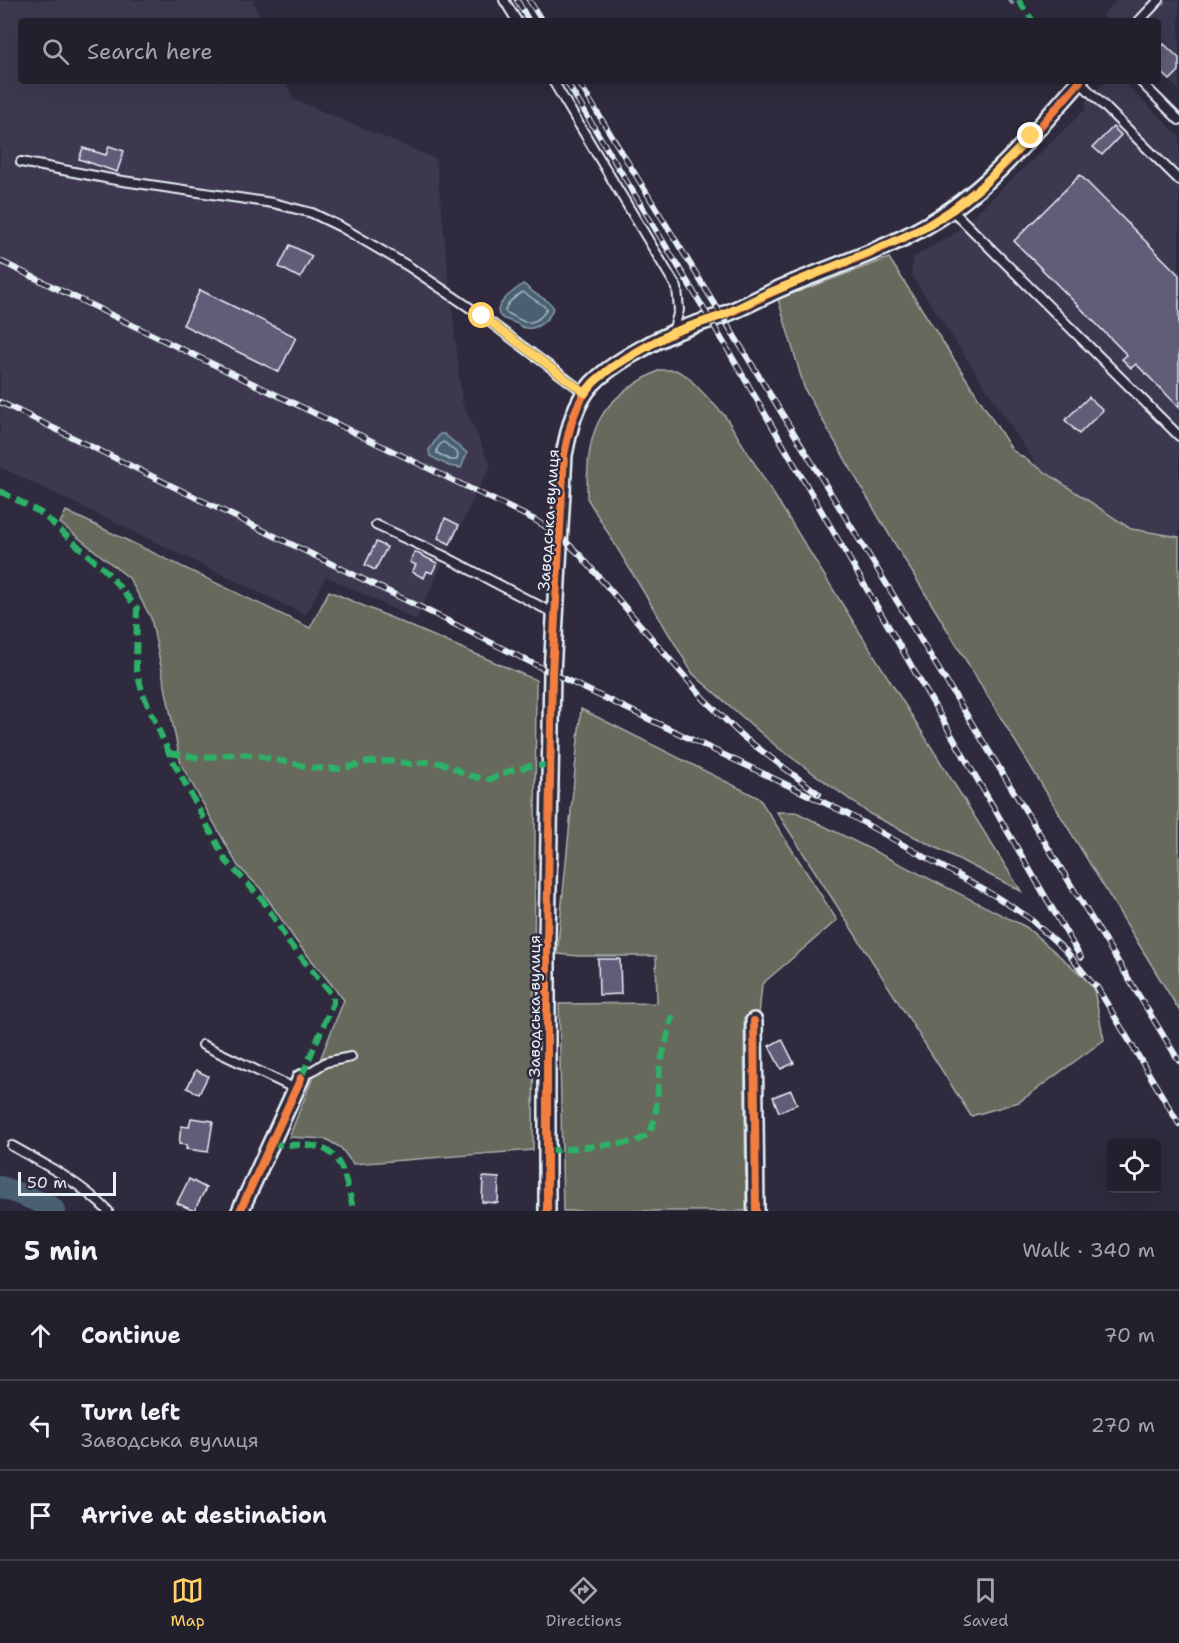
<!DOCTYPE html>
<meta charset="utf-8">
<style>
:root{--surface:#23202e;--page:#2f2d3a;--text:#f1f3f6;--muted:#a3a3aa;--line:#403e4a;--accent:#ffd166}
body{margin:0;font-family:"Shantell Sans",sans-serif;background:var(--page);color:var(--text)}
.controls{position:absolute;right:18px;bottom:18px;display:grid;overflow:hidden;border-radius:6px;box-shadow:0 6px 24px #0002}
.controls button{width:54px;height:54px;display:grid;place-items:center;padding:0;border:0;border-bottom:2px solid var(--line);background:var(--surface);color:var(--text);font:30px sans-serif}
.scale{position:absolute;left:18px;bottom:15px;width:98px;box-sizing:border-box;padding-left:6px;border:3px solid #e8f1f8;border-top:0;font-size:16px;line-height:21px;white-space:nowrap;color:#e8f1f8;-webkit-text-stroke:4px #2f2a3d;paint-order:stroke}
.stop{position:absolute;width:18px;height:18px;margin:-14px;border:4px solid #ffd166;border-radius:50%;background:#fff}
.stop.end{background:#ffd166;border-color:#fff;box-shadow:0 2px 6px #0008}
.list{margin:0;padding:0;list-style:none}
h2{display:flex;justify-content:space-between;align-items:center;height:78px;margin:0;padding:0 24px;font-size:26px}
h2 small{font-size:20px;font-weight:400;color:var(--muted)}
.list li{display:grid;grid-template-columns:39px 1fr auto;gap:18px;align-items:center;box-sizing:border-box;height:90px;padding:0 24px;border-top:2px solid var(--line)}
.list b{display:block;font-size:22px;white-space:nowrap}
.list p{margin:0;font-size:20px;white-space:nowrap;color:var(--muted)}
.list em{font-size:20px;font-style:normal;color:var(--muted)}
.icon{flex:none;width:33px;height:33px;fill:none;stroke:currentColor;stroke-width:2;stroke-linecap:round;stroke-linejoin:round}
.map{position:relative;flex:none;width:1179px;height:1211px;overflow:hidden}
.search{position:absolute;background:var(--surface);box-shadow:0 6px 24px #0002;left:18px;right:18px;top:18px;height:66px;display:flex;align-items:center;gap:15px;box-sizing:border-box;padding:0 21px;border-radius:6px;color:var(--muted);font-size:22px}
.sheet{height:348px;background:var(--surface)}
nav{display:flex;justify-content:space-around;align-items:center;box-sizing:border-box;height:84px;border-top:2px solid var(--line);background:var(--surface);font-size:16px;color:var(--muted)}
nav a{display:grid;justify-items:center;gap:3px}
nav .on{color:var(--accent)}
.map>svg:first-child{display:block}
.built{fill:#3e394f}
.green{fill:#66695b;stroke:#a7adaa;stroke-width:1.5}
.water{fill:#486172;stroke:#889ba8;stroke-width:1.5}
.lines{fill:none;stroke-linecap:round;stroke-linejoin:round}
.shore{stroke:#a8b7c2;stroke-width:1.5}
.stream{stroke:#889ba8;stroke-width:4}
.river{stroke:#486172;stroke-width:22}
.building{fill:#625b79;stroke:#e8f1f8;stroke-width:1.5}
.lane-casing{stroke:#e8f1f8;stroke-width:12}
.street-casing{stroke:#e8f1f8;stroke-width:20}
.lane{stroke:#2f2a3d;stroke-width:8}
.street{stroke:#2f2a3d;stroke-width:15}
.rail-casing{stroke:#e8f1f8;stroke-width:6}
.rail{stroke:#2f2a3d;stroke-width:4;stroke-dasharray:11;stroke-linecap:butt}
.quiet{stroke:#2db169;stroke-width:6;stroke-dasharray:12 6;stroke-linecap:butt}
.cycleway-casing{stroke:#2f2a3d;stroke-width:11}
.cycleway{stroke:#f27e40;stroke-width:8}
.route{stroke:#ffd166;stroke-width:8}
.labels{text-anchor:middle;stroke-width:5;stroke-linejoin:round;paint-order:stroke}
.street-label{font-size:16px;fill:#e8f1f8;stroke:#2f2a3d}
</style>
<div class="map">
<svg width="1179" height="1211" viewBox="0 0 1179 1211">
<rect width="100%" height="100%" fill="#2f2a3d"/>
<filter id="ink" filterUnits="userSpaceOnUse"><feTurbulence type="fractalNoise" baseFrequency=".0167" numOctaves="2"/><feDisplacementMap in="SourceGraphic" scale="12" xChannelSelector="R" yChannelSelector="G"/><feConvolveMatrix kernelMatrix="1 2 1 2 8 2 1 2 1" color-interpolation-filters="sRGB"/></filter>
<g filter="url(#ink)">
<!-- built -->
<path class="built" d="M0,0h253l9,21h-241v60h265l7,18 143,60 26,243 29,64 -14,25 -61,129 -90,-44 -20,39 -306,-148z
M1117,0h62v90l-21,-20v-49h-51l-5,-6z
M1106,81h17l56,55v546l-268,-408 3,-17 40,-23 132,-125 -1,-7z"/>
<!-- green -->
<path class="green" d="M889,258l123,192 119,79 48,8v473l-298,-489 -76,-131 -27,-91z
M660,370h16l11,6 38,40 296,475 -151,-77 -93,-67 -84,-73 -106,-176c0,-70 9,-96 73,-128z
M66,511l244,117 19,-37 207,89 -3,470 -180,14 -12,-16 -15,-9 -37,-2 55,-137 -48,-59 -35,-52 -23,-23 -57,-102 -30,-146 -22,-40 -69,-55z
M581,709l178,89 78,122 -75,64 -3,31 -15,3 2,193h-183l-4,-207 98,-1 -1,-47h-77l-22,-2z
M777,812h19l230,115 67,58 11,55 -85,62 -48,14z"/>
<!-- water -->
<path class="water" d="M523,284c5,3 8,7 13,10 7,5 13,6 17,13 -2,11 -15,23 -27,21 -4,0 -9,-5 -13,-6 -3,-1 -6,-2 -9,-3 -18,-10 11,-29 19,-35z
M440,434h4l23,19 -6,15 -12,-2 -19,-10 -1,-6z"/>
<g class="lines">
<!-- shore -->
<path class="shore" d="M523,292l24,16c-3,7 -12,16 -21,14 -6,-1 -13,-7 -19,-9l-2,-2c1,-8 11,-15 18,-19z
M444,442l14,12 -1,6h-7l-13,-7c-1,-4 3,-10 7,-11z"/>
<!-- stream -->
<path class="stream" d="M1010,0l2,3"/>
<!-- river -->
<path class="river" d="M0,1187l4,1 46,18 5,5"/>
</g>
<!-- building -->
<path class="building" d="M1164,44l15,14v13l-9,9 -12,-11v-19z
M1113,127l8,8 -19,20 -9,-8z
M109,146l15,5 -7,21 -38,-13 4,-11 23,7z
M1080,175l99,100v132l-43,-43 -5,4 -9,-9 5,-4 -113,-114z
M290,245l22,11 -12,22 -21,-11z
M200,290l96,47 -17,35 -96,-47z
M1089,397l14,13 -24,24 -14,-14z
M445,518l14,7 -9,19 -12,-6z
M376,542l11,5 -12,23 -10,-5z
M415,552l22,11 -5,10 -5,-2 -3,7 -12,-6 4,-7 -6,-3z
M598,959h22l1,35 -22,1z
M782,1039l12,24 -13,6 -12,-23z
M196,1070l12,6 -9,18 -12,-6z
M791,1090l6,14 -18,8 -6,-15z
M191,1118l22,3 -5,31 -22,-3 1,-4 -8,-1 2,-18 8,1z
M483,1177l16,1 -1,25 -16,-1z
M189,1179l17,9 -12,23 -17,-8z"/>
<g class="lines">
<!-- lane casing -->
<g class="lane-casing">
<path id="lane" d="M504,0l13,21
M1139,21l20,-21
M553,81l124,207 2,22 -6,22
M1079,81l100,99
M1140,81l39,39
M21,162l95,18 157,23 39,10 29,14 67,39 74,50 103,77
M952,210l227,226
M376,525l70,32 109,57
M203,1045l93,44
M301,1078l25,-16 25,-5
M12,1146c34,19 69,37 96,65"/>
</g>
<!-- street casing -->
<g class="street-casing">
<path id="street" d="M754,1021l2,190
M240,1211l61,-133
M547,1211v-269l5,-269 12,-218c5,-25 10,-51 28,-71 18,-19 56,-40 81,-51 15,-7 31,-11 47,-17 23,-8 44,-21 66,-30 45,-19 96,-35 138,-59 63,-35 109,-93 156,-146"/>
</g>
<!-- lane -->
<use href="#lane" class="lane"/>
<!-- street -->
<use href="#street" class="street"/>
<!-- rail casing -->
<g class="rail-casing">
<path id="rail" d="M517,0l12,21
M529,0l13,21
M566,81l144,238 371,639
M578,81l601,980
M0,261l535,259 24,15 21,20 124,144 38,37 77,58
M0,402l422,206 130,65 294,140 149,83 33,21 38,34 35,43
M1097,987l82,137"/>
</g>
<!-- rail -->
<use href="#rail" class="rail"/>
<!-- quiet -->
<path class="quiet" d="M1018,0l15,21
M0,491l41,22 65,58 31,37 -1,61 7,25 26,59 57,108 37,39 26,43 39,47 5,7v6l-32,75
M169,753l33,5 33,-4 18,1 61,13 27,1 27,-7 27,-1 16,3 14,-2 16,1 11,4 12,7 19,5h8l18,-8 22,-5 20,-1
M270,1144c35,3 63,-8 75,34 3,11 7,22 8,33
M547,1151l88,-9 14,-8 6,-15 5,-54 13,-50"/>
<!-- cycleway casing -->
<g class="cycleway-casing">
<path id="cycleway" d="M754,1021l2,190
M240,1211l61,-133
M547,1211v-269l5,-269 12,-218c5,-25 10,-51 28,-71 18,-19 56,-40 81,-51 15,-7 31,-11 47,-17 23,-8 44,-21 66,-30 45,-19 96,-35 138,-59 63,-35 109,-93 156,-146"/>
</g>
<!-- cycleway -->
<use href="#cycleway" class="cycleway"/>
</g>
</g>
<g class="lines" filter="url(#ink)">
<!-- route -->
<path class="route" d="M482,316l103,77 9,-11 17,-14 23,-14 39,-22 48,-16 45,-22 125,-51 33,-15 28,-18 29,-23 50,-51"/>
</g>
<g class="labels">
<!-- street labels -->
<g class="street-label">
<text transform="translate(548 520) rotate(-86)" y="6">Заводська вулиця</text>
<text transform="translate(534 1006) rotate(-90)" y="6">Заводська вулиця</text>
</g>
</g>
</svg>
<div class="controls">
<button><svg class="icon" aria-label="locate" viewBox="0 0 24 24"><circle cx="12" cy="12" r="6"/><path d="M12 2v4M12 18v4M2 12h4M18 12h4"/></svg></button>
</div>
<div class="scale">50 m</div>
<div class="stop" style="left:482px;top:316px"></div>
<div class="stop end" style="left:1031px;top:136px"></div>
<div class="search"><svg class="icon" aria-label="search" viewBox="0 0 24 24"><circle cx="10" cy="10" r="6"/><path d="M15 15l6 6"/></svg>Search here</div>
</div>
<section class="sheet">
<h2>5 min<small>Walk · 340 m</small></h2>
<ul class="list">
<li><svg class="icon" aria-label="ahead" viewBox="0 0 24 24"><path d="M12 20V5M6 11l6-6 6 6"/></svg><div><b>Continue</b></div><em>70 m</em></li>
<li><svg class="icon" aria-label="left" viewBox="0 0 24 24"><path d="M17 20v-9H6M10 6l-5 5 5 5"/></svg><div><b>Turn left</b><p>Заводська вулиця</p></div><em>270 m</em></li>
<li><svg class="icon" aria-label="arrive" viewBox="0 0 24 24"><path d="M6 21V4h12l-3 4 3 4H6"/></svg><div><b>Arrive at destination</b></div></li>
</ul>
</section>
<nav>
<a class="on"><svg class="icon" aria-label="map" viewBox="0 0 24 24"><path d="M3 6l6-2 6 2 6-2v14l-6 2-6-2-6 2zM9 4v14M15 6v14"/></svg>Map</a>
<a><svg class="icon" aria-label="directions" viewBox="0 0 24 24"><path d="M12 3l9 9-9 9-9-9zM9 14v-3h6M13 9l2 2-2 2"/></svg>Directions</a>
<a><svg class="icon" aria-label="saved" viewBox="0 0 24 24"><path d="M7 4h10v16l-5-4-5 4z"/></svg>Saved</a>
</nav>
